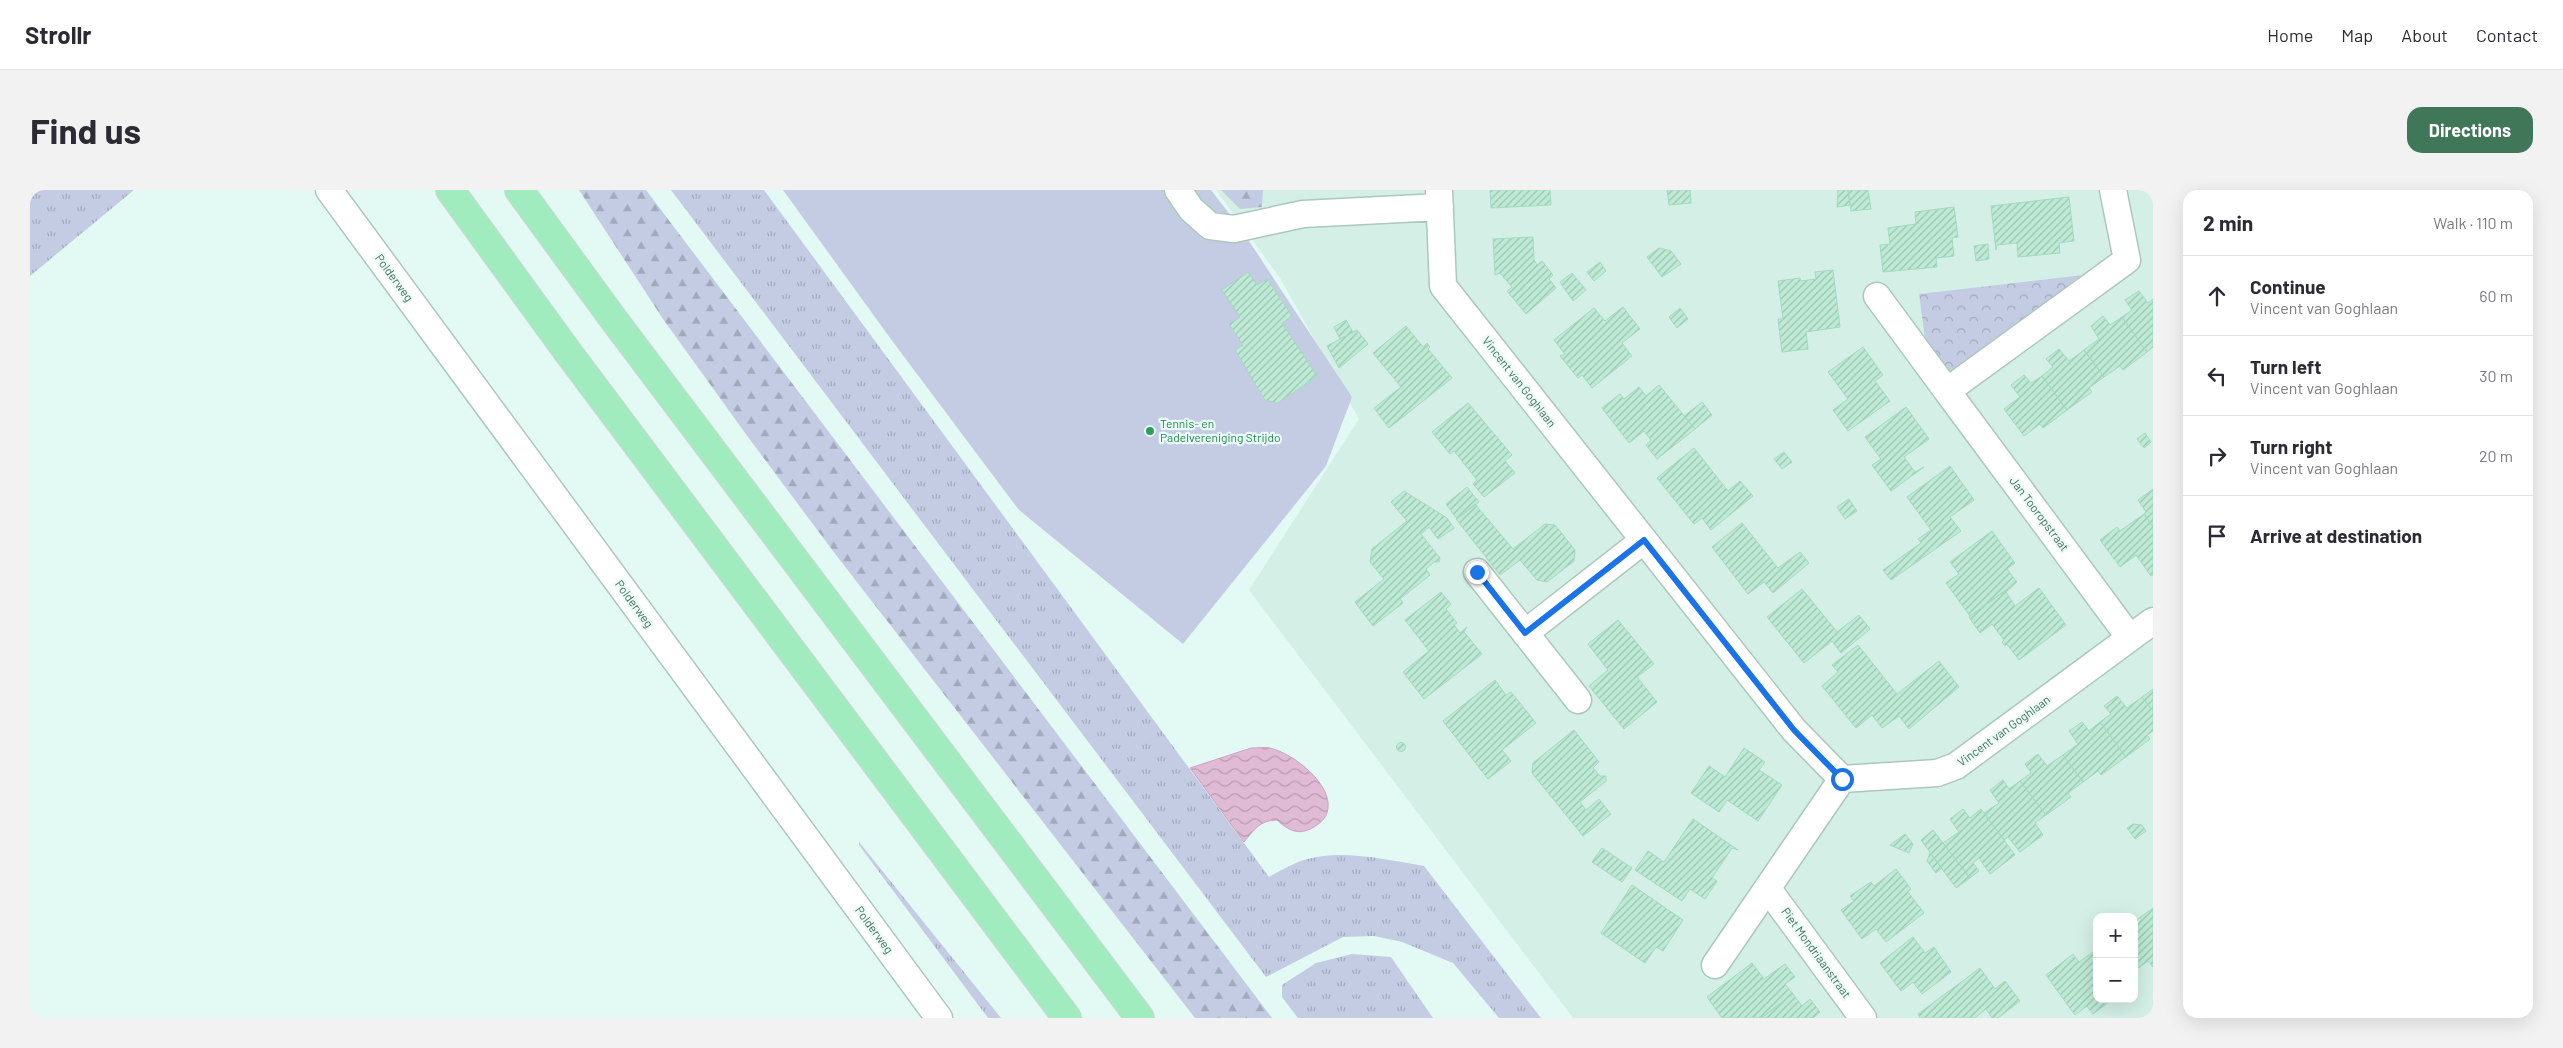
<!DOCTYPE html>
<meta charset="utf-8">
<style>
:root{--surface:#fff;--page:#f2f2f3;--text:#2b2b33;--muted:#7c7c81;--line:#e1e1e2;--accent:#3f7758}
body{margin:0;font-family:Barlow,sans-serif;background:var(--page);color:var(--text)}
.controls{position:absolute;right:15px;bottom:15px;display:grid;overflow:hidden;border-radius:10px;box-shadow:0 5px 20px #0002}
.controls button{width:45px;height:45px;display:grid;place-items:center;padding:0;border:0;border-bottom:1px solid var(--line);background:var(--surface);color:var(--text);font:25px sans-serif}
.stop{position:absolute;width:15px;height:15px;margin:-11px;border:4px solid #1a73e8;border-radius:50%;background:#fff}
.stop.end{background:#1a73e8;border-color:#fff;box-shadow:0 1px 5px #0008}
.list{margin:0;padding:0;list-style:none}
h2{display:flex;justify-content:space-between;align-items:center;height:65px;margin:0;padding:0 20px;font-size:21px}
h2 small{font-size:16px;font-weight:400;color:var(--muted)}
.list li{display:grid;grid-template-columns:32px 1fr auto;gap:15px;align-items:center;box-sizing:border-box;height:80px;padding:0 20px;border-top:1px solid var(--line)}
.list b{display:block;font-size:19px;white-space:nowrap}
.list p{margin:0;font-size:16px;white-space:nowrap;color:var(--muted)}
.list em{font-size:16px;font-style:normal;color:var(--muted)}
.icon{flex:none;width:28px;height:28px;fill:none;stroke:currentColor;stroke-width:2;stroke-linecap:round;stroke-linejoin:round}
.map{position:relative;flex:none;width:2123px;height:828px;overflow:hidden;border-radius:15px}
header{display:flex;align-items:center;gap:30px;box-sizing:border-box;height:70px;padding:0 25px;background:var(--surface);border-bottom:1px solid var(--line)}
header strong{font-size:24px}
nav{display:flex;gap:28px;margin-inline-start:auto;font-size:18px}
.intro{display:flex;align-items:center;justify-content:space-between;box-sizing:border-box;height:120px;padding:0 30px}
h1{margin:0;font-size:35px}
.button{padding:12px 22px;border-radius:15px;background:var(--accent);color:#fff;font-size:18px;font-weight:700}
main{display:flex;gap:30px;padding:0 30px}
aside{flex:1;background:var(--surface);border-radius:15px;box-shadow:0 5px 20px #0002}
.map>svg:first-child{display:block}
.residential{fill:#d3efe6;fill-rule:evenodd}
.grass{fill:url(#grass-tufts)}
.forest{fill:url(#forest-firs)}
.park{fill:url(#park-crowns)}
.pitch{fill:#c4cce4}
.water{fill:url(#water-waves);stroke:#d0a2c2}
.building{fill:url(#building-hatch);stroke:#a1dbbf}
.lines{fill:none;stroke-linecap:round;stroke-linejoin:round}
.street-casing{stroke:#acc8bc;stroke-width:29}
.highway-casing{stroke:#cdd6d2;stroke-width:30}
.street{stroke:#fff;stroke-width:26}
.highway{stroke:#a1ecbf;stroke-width:28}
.route{stroke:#1a73e8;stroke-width:6}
.leisure-dot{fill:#2e9e5b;stroke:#e9fcf7;stroke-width:2}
.labels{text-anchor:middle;stroke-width:4.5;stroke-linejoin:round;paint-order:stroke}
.street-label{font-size:12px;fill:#4d6e5d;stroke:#e9fcf7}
.leisure-label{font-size:12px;fill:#27864d;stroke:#e9fcf7;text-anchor:start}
</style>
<header>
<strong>Strollr</strong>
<nav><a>Home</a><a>Map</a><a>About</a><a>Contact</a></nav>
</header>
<div class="intro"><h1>Find us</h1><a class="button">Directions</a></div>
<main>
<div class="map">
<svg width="2123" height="828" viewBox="0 0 2123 828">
<defs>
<pattern id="grass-tufts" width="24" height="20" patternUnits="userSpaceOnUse" patternTransform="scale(1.25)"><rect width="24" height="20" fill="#c4cce4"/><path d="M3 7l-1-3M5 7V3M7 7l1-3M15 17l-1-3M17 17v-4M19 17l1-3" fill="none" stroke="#a1aabc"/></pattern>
<pattern id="forest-firs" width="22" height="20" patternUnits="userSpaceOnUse" patternTransform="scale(1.25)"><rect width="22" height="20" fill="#c4cce4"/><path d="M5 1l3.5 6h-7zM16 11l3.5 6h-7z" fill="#a1aabc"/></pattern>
<pattern id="park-crowns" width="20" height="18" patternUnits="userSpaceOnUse" patternTransform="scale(1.25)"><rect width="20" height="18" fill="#c4cce4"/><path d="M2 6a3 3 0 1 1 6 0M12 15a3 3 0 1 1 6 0" fill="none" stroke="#a1aabc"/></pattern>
<pattern id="water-waves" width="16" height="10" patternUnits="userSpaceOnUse" patternTransform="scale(1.25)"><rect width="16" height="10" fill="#e0bbd5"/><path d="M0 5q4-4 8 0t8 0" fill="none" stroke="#b89cb0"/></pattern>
<pattern id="building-hatch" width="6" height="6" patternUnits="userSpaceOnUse" patternTransform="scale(1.25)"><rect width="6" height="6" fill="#beebd6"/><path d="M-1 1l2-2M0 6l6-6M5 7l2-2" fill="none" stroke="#9dc3b1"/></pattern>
</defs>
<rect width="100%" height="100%" fill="#e3f9f4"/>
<!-- residential -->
<path class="residential" d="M1186,0h937v828h-580l-324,-428 110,-171 -79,-141zM2067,727h37v82h-37z"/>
<!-- grass -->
<path class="grass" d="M0,0h104l-104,86z
M641,0h93l505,687c11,-6 26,-15 39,-18 33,-10 82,1 116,7l117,152h-42l-46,-55 -51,-21 -28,-6 -31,1 -77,40z
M829,652l142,176h-13l-129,-173z
M1322,764l39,3 42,61h-135l-16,-21v-12l34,-22z"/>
<!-- forest -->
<path class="forest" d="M549,0h67l626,828h-77l-359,-463 -88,-118 -85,-118z
M1191,0h42l-1,17 -22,2z"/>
<!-- park -->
<path class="park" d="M2053,85l-134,98 -24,-35 -6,-44z"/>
<!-- pitch -->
<path class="pitch" d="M753,0h428l30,39 111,168 -26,69 -143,178 -164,-134 -126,-168z"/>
<!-- water -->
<path class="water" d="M1221,558c6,0 13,-1 19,0 23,5 66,38 57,65 -2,6 -7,10 -13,14 -15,9 -25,4 -37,-7 -17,0 -23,10 -33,22l-54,-74z"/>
<!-- building -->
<path class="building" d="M1460,0h60l1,15 -60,3z
M1637,0h23l1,13 -22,2z
M1808,0h10l2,15 -13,2z
M1818,0h20l3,19 -20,2z
M2039,7l5,44 -15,2 1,10 -42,4 -1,-14 -20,2 -1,5 -5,-44z
M1924,17l4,30 -6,1 2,18 -18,2 1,9 -54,5 -3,-27 10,-1 -2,-16 28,-4 -1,-12z
M1503,47l1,23 3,5 5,-4 11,14 -4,4 7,9 -30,26 -19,-23 5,-4 -12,-14 -5,2 -2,-36z
M1958,54l1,15 -13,2 -2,-15z
M1629,58l12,3 10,13 -19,13 -15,-20z
M1570,72l6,9 -12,10 -7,-9z
M1803,80l7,57 -34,5 2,17 -26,3 -4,-33h5l-5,-38 22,-3 1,3 15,-2 -1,-7z
M1218,82l9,13 10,-6 25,37 -10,7 35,53 -39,27 -13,-3 -30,-50 8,-5 -14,-21 11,-7 -18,-27z
M1542,83l14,17 -13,11 -13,-19z
M2109,101l9,12 5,-4v48l-6,5 -25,-35 10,-7 -7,-10z
M1593,117l17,22 -18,14 10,13 -40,32 -10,-13 -4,3 -18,-22 5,-2 -11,-14 40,-32 11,13z
M1650,118l8,11 -11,9 -8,-11z
M2073,126l7,9 12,-8 25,35 -24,18 -3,-4 -16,11 -20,-27 15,-11 -8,-13z
M1316,130l7,12 -13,7 -6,-12z
M1376,136l17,21 4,-4 3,4 -2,2 24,29 -63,50 -15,-20 27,-21 -28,-34z
M1327,140l11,14 -29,24 -12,-22z
M1833,157l20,28 -8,6 15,20 -42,30 -15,-21 15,-11 -20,-27z
M2029,159l10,12 15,-11 20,27 -15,11 3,4 -25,18 -25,-34 11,-9 -7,-8z
M1994,185l7,8 11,-7 25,34 -24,18 -3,-4 -16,12 -20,-27 16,-12 -9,-12z
M1629,195l36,44 -38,30 -11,-14 5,-5 -7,-9 -15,12 -27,-35 18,-14 4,5 15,-12 7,9z
M1672,212l10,13 -17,14 -11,-13z
M1438,213l44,52 -7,6 10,12 -31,24 -11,-13 4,-4 -23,-29 -4,3 -18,-22z
M1876,217l23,32 -25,18 11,15 9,-5 -33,24 -19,-26 9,-6 -16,-22z
M2115,243l6,9 -7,6 -7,-9z
M1664,258l34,43 12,-10 13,15 -42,34 -9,-12 -8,6 -37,-46z
M1754,262l8,10 -10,7 -8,-10z
M1920,276l24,34 -24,17 11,14 -70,49 -8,-10 38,-27 -3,-4 13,-9 -24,-33z
M1437,297l12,15 -22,17 -11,-15z
M2123,299v38l-9,-13 2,-2 -8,-12z
M1374,301l43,27 7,10 -16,11 -9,-12 -8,7 19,24 -1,4h-5l-8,7 4,6 -30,24 3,4 -30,23 -18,-24 29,-23 -14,-17 2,-13 35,-28 -16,-19z
M1819,309l8,12 -12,8 -8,-12z
M1445,314l38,45 32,-25 10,1 20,25 -1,11 -27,21 -10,-2 -17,-20 -20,15 -44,-56z
M2114,324l9,13v48l-2,1 -15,-21 -16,12 -20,-27 17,-13 3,4z
M1712,333l36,45 22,-16 9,11 -36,30 -9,-11 -16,12 -36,-47z
M1962,341l23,32 -8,6 10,13 -47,34 -24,-33 13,-9 -9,-12z
M1987,392l-11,10 9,14 24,-18 27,37 -47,35 -12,-16 -2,2 -3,-4 2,-2 -12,-16 -12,9 -11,-16z
M1772,399l35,43 22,-17 11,14 -29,24 -9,-12 -28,22 -37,-46z
M1411,402l10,12 -5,5 11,14 -3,2 6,8 7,-6 -3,5 18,22 -58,45 -21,-27 26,-21 -24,-31z
M1588,430l36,44 -17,13 20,25 -33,27 -35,-43 19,-16 -20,-26z
M1828,455l39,49 42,-33 20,26 -50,42 -10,-13 -17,12 -10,-13 -16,13 -34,-42 16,-14 -6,-7z
M1465,490l11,15 5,-3 25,31 -34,27 9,11 -23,18 -45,-58z
M2123,499v22l-11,-14z
M2087,506l10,12 15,-11 11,14v20l-6,4 3,4 -24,18 -26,-35 11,-8 -7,-8z
M2052,532l7,9 11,-9 26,35 -25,18 -3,-4 -15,11 -20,-27 15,-11 -9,-13z
M1544,540l25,32 -6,6 7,8h6v5l-26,21 6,8 13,-11 12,15 -28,22 -51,-63 1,-10z
M1366.5 557a4.5 4.5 0 1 1 9 0a4.5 4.5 0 1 1-9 0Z
M1714,558l21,14 -6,8 23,15 -24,36 -31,-21 -8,12 -28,-19 18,-27 16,11z
M2008,564l9,12 16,-11 20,27 -15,11 3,4 -25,18 -26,-34 11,-8 -6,-9z
M1973,590l6,9 11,-8 26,34 -11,8 8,12 -23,17 -12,-15 -4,3 -20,-27 15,-10 -9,-13z
M1933,619l7,9 11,-9 34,46 -25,19 -11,-16 -6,5 6,8 -9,7 -27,-35 16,-11 -9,-13z
M1663,629l45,31 -6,-2 -20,30 5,3 -12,18 -15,-10 -8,12 -47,-31 13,-19 16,11z
M2103,634l9,1 4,6 -11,8 -8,-11z
M1903,640l37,48 -14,10 -35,-48z
M1875,644l8,10 -4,9 -19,-8z
M1572,658l30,20 -10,14 -30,-20z
M1900,663l12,15 -6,5 -9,-12z
M1866,679l15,20 -3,3 16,21 -38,29 -10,-13 -14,10 -21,-29 13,-9 -4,-5 21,-14 3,4z
M1602,695l51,35 -20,31 -7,-4 -11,16 -44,-30z
M2123,718v59l-5,-6 -14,10v-52l1,2z
M1883,747l12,16 9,-6 17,25 -29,22 -9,-12 -12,9 -21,-28z
M2067,759v50h16l-20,15 -6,-8 -12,9 -29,-40 27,-21 6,8z
M1722,773l12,16 21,-15 10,13 -10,7 8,10 -32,24h-39l-15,-21z
M1950,778l15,21 10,-8 15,20 -22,17h-6l-6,-9 -11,9h-55l-2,-4z
M1763,804l9,12 8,-7 10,13 -7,6h-52z"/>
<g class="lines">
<!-- street casing -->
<g class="street-casing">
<path id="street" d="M299,0l610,828
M1148,0l13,19 19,17 24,3 69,-15 137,-7
M1409,0l4,96 351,444 48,49 95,-6 19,-7 197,-145
M2083,0l14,70 -180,131 183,247
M1847,106l70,95
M1447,382l101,128
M1495,443l119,-93
M1738,699l95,129
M1685,775l127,-186"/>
</g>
<!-- highway casing -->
<g class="highway-casing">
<path id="highway" d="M420,0l117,161 500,667
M489,0l95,130 526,698"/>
</g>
<!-- street -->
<use href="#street" class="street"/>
<!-- highway -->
<use href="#highway" class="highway"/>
</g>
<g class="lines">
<!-- route -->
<path class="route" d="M1447,382l48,61 119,-93 150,190 48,49"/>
</g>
<!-- markers -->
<circle class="leisure-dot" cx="1120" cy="241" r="5"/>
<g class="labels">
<!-- street labels -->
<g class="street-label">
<text transform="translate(364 88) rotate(54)" y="4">Polderweg</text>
<text transform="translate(1489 192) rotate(52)" y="4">Vincent van Goghlaan</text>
<text transform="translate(2009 324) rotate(53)" y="4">Jan Tooropstraat</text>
<text transform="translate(604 414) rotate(54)" y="4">Polderweg</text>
<text transform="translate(1974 541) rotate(-36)" y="4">Vincent van Goghlaan</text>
<text transform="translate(844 740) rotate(54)" y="4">Polderweg</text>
<text transform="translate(1786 763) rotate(54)" y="4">Piet Mondriaanstraat</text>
</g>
<!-- leisure labels -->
<g class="leisure-label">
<text x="1130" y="238">Tennis- en<tspan x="1130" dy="14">Padelvereniging Strijdo</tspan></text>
</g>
</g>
</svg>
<div class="controls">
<button>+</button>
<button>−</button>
</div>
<div class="stop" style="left:1812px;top:589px"></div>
<div class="stop end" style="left:1447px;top:382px"></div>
</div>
<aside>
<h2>2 min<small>Walk · 110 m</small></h2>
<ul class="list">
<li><svg class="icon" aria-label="ahead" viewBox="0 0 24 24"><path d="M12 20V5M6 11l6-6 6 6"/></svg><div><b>Continue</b><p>Vincent van Goghlaan</p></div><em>60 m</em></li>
<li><svg class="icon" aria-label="left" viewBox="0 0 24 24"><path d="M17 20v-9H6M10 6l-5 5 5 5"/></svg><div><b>Turn left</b><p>Vincent van Goghlaan</p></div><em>30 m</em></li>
<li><svg class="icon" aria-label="right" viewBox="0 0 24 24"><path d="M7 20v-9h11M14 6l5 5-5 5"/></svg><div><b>Turn right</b><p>Vincent van Goghlaan</p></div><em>20 m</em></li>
<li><svg class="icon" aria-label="arrive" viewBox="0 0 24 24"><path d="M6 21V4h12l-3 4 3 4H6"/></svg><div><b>Arrive at destination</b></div></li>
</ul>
</aside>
</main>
